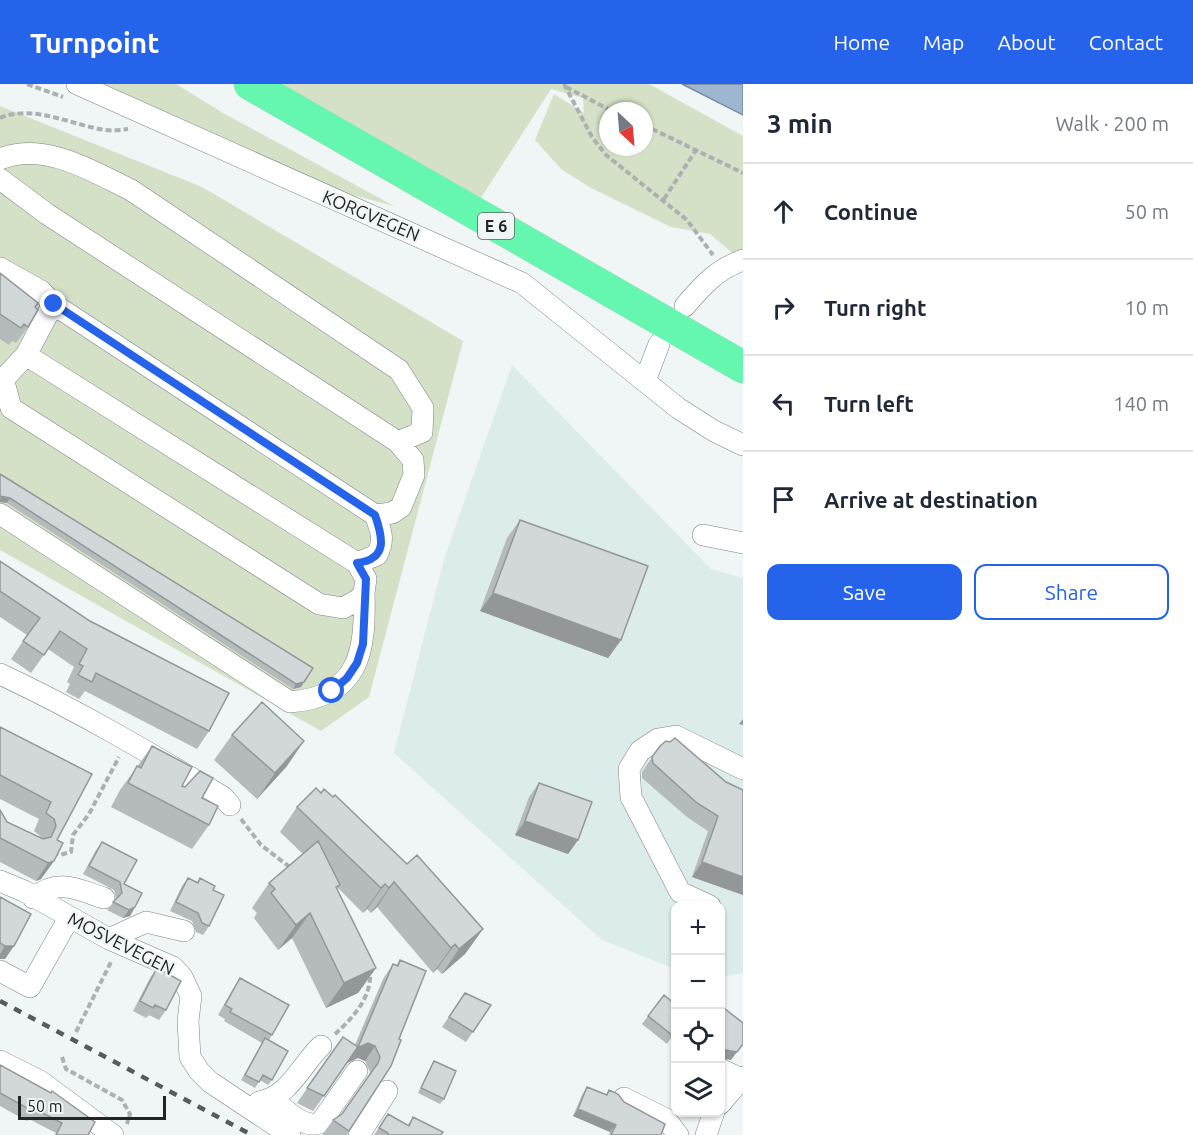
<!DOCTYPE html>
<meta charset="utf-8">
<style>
:root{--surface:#fff;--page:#f2f2f3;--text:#1f2937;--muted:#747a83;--line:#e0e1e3;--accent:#2563eb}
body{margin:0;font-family:Ubuntu,sans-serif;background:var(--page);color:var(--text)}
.controls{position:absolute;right:18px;bottom:18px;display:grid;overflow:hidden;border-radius:12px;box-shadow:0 2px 4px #0004}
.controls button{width:54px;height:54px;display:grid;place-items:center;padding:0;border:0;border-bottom:2px solid var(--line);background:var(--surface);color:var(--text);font:30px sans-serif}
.compass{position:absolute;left:599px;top:18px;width:54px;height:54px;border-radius:50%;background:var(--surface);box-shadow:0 2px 4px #0004;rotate:154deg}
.scale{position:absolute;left:18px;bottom:15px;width:148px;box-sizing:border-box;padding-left:6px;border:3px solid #232525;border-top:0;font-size:16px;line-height:21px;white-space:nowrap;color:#232525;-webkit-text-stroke:4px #eff6f5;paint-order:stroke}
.stop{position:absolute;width:18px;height:18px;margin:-14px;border:4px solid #2563eb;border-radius:50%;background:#fff}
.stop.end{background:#2563eb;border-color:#fff;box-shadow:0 2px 6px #0008}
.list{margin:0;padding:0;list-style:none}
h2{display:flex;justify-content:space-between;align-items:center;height:78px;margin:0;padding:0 24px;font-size:26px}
h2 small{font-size:20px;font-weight:400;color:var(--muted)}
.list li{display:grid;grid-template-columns:39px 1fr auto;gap:18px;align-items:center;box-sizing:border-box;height:96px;padding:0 24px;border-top:2px solid var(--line)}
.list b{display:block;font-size:22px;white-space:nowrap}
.list em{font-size:20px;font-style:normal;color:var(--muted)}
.actions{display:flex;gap:12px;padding:18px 24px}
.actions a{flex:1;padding:14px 0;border:2px solid var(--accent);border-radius:12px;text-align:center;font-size:21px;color:var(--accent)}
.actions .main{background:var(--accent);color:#fff}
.icon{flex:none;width:33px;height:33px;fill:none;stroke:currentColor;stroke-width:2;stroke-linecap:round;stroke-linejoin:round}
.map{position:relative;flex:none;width:743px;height:1051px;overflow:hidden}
header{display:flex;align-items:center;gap:36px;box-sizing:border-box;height:84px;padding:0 30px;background:var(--accent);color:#fff}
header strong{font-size:28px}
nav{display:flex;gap:33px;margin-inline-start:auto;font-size:21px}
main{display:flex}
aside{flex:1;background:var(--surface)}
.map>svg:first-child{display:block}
.built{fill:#dceceb}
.green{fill:#d4e1c7;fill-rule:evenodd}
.water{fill:#9eb7d1;stroke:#798b9d;stroke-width:1.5}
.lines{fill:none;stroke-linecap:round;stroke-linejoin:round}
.minor-casing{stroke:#7d8382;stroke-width:22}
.highway-casing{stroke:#d3d3d3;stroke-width:33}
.path{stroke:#abb1b0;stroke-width:4;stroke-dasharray:6 3;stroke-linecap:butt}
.minor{stroke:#fff;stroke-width:21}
.highway{stroke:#65f7af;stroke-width:32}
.rail{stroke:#585b5b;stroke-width:4.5;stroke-dasharray:8 8;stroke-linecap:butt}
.wall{fill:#b5babb}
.shaded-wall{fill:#939799}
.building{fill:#d2d8da;stroke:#939799;stroke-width:1.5}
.route{stroke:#2563eb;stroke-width:8}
.labels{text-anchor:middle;stroke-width:5;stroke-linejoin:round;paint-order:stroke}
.shield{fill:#eff6f5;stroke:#606463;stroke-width:1.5}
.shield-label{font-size:16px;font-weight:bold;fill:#232525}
.street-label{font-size:18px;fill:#232525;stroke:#eff6f5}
</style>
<header>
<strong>Turnpoint</strong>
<nav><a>Home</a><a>Map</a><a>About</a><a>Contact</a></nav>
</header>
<main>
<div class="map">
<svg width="743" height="1051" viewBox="0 0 743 1051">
<rect width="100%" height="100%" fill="#eff6f5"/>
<!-- built -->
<path class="built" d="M512,281l199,204 32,9v395l-22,4 -1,-71h-44l-1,63 -73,-29 -208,-187 50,-194z"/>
<!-- green -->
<path class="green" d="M96,0h80l47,29 171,93 -64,-17z
M277,0h372l94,52v126l-33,-28 -39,-7 -80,-39 -30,-19 -26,-29 19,-46 30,19 -1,-15 -32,-9 -72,112zM608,27h36v36h-36z
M0,22l202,81 261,154 -94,356 -48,34 -321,-181z"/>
<!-- water -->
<path class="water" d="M682,0h61v31z"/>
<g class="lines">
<!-- minor casing -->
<g class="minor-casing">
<path id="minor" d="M77,0l445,199 156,125 36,23 29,14
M0,75c44,-18 92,12 131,31l268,180 24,38 -1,24 -24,10 15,18 1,15 -13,32 -9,6 -17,2c6,15 10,25 2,40l-20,8 9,16 -2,14 -6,7 -15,8 -24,-4 -308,-196 -7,-26
M0,95l47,35 351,228
M0,184l41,23 12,13 -27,51 -26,28
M53,220l322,211
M685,222c18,-21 31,-36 58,-46
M26,271l331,208
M645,297l14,-37
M0,430l290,188c69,-5 76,-50 74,-109
M703,451l40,8
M0,590c77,36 150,79 223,123l7,8
M0,797l24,10 85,48 64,28 9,10 9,19 -3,25 2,36 9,14 11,11 80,53
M33,814c26,-20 43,-9 71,0
M710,822l-30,-14 -49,-95 -2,-28 11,-18 18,-12 18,-3 67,33
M109,855l37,-17 38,9
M0,887l30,16 39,-69
M0,977l40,20 73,54
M720,985l21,10
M624,1014l42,21 12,16
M272,1015c13,10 33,32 49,23l36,-51
M259,1018c31,-6 41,-36 62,-56
M720,1020l23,-27
M359,1051l28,-44
M706,1051l8,-23"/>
</g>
<!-- highway casing -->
<g class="highway-casing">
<path id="highway" d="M250,0l493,283"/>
</g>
<!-- path -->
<path class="path" d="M27,0l36,13
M564,0l28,53 14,18 81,65 26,35
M566,3l46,24
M0,34c33,-14 72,7 105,12 8,1 16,0 23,-1
M644,41l99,48
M664,115l32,-49
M241,735l20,26 30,23
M53,768l6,3 12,-3 2,-17 16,-21 30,-57
M76,948l36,-72
M335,950c18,-16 37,-37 35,-62
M62,973l4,12 56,31 8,14 -3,10"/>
<!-- minor -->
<use href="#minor" class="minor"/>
<!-- highway -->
<use href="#highway" class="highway"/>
<!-- rail -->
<path class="rail" d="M0,917l252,134"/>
</g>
<!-- wall -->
<path class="wall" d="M0,189l35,34 -7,20 -12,16 -4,-2 -3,4 -9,-6z
M0,390l313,194 -12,19 -8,2 -286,-186 -7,-1z
M520,436l101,120 -13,18 -128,-47 27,-73z
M0,477l209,170 -12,18 -112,-58 -6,8 -13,-7 4,-8 -3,-2 7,-15 -26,-18 -17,24 -20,-14 16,-24 -27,-18z
M0,643l92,47 -35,66 -3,21 -13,18 -5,2 -36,-19v-52l7,12 35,16 -1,-1 -7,-6 5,-12 -39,-20z
M232,651l55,31 -30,33 -43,-39z
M152,662l30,40 20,12 7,27 -17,24 -81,-42 9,-17z
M660,662l83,44v105l-51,-18 16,-46 -21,-14 -45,-39v-6z
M539,699l39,57 -10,14 -53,-19 14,-38z
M297,723l110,57 76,65 -18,25 -23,20 -5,-5 -4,4 -56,-66 -6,6 -4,-4 -4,4 -25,-25 -1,1 39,79 -18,25 -32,15 -34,-70 -14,12 -24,-32 3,-5 -5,-5 17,-25 34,-29 -23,-22z
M102,758l33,65 -5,9 -7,2 -16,-8 9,-11 -2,-9 -31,-16 13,-24z
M188,794l9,4 3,-4 13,12 -4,36 -6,9 -7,-3 -4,-11 -22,-10 12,-25z
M0,813l31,17 -26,45h-5z
M400,876l-1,79 -8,27 -44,69h-25l11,-15 9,-6 26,-36 2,-6 -5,-11 -7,-3 -11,5 -34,48 -16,-8 46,-66 12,8 28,-66 10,-15 3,1z
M157,884l9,42 -7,10 -10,-5 -3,3 -13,-7 17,-33z
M240,894l32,57 -3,5 3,40 -4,5 -8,-5 -5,8 -14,-8 21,-37 -38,-22 1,-2 -7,-4 16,-28z
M465,909l26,12 -25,37 -24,-15z
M648,932l27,16 -8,12 -25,-20z
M434,977l10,38 -4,5 -22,-11 13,-27z
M0,981l88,70h-33l1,-2 -27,-14 -2,2 -27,-15z
M587,1003l19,8 3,-5 15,12 37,33h-52l1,-3 -37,-16 9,-21z
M388,1030l19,12 6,-9 28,18h-67z"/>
<!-- shaded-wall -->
<path class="shaded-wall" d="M1,413l9,1 -3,5 -7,-1v-3z
M493,509l128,47 -13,18 -128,-47z
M304,598l-3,5 -8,2 3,-5z
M743,635v6l-4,-1z
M304,657l-17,25 -30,33 18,-26z
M525,737l53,19 -10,14 -53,-19z
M54,777l-13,18 -5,2 12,-18z
M702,778l41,15v18l-51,-18z
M394,798l-17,25 -6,6 18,-25z
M385,800l-18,25 -4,4 18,-25z
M135,823l-5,9 -7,2 6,-8z
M310,829l-18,25 -14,12 18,-25z
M483,845l-18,25 -23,20 17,-25z
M455,860l-18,25 -4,4 18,-25z
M5,862h9l-9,13h-5v-5z
M376,884l-18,25 -32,15 18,-25z
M368,959l7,3 -10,15 -7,-3 -11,5 -34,48 44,-63z
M743,960l-12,16 -11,-2 1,-9z
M578,1025l38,16 -6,7 -37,-16z"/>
<!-- building -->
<path class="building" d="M0,189l38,30 -3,4 3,3 -10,17 -4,-3 -3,4 -21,-14z
M0,390l313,194 -9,14 -8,2 -286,-186 -10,-2z
M520,436l128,46 -27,74 -128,-47z
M0,477l90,60 139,72 -20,38 -113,-58 -4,9 -14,-7 5,-9 -4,-2 8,-15 -27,-18 -16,24 -21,-14 17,-23 -40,-27z
M262,618l42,39 -29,32 -43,-38z
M0,643l92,47 -35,66 6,3 -9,18 -6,2 -48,-25v-28l7,12 36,17 8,-2 5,-11 -2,-7 -8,-6 5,-11 -51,-27z
M675,654l51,44 17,8v87l-41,-15 16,-46 -21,-13 -44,-40 -1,-6 8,-11 6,-5 4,1z
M152,662l40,21 -10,19 3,1 15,-16 13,7 -11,20 16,8 -9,19 -81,-42 9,-17 4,2z
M539,699l53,19 -14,38 -53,-19z
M316,704l5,5 3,-4 9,8 2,-2 72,69 10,-9 66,74 -24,20 -4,-5 -4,4 -57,-66 -5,6 -4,-4 -4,4 -84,-81z
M318,757l22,44 -4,2 40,81 -32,15 -34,-70 -14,12 -25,-32 4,-4 -6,-6z
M102,758l35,18 -13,24 18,9 -7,14 -6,3 -16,-8 9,-9 -2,-11 -31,-16z
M188,794l10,5 2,-5 15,8 -2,4 11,5 -15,31 -7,-3 -4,-10 -22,-11z
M0,813l31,17 -17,32h-9l-5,-3z
M400,876l26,11 -27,68 2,1 -10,26 -42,65 -16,-11 9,-6 36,-51 2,-6 -5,-11 -7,-3 -11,5 -33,48 -17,-8 36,-51 15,10 35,-83 5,2z
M157,884l24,13 -15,29 -11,-5 -2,3 -13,-7z
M240,894l49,27 -17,30 -42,-23 2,-3 -7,-4z
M465,909l26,12 -18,27 -24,-15z
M664,911l11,9v28l-3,3 -24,-19z
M720,921l23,18v21l-6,8 -17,-3z
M265,954l23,13 -16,29 -9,-5 -4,7 -14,-7z
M434,977l22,10 -12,28 -23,-11z
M0,981l51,28 1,-2 43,31 -7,13h-32l6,-12 -27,-14 -1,3 -34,-19z
M587,1003l20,8 2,-5 9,4 6,8 41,22 -4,11h-50l5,-10 -38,-16z
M388,1030l21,12 4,-9 30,15 -2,3h-53v-2l-9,-5z"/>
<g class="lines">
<!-- route -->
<path class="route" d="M54,220l321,211c8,23 13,44 -18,48l9,16 -3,65 -6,19 -10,15 -15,13"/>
</g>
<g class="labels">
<!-- shield labels -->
<rect class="shield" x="478" y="129" width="36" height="26" rx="4.5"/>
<g class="shield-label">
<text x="496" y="148">E 6</text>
</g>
<!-- street labels -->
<g class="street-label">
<text transform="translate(371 132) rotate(23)" y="6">KORGVEGEN</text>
<text transform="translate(121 860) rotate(27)" y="6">MOSVEVEGEN</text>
</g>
</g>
</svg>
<div class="controls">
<button>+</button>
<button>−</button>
<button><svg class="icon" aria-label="locate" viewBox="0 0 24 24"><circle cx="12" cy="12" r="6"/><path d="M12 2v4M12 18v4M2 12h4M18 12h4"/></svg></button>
<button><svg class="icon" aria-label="layers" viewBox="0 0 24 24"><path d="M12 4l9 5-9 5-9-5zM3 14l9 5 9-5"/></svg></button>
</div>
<svg class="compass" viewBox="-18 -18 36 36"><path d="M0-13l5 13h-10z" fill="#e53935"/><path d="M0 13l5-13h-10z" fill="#747a83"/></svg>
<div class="scale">50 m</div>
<div class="stop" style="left:332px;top:607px"></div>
<div class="stop end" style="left:54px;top:220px"></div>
</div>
<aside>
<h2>3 min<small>Walk · 200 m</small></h2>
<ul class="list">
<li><svg class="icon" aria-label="ahead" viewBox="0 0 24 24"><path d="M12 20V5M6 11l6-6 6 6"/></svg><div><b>Continue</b></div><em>50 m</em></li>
<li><svg class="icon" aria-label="right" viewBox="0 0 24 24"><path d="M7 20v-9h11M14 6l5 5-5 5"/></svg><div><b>Turn right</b></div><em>10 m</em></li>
<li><svg class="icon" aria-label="left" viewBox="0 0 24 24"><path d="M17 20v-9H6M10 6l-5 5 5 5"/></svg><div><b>Turn left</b></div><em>140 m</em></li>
<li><svg class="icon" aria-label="arrive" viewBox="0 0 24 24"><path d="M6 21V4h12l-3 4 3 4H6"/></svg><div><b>Arrive at destination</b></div></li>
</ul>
<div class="actions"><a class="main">Save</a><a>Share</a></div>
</aside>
</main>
